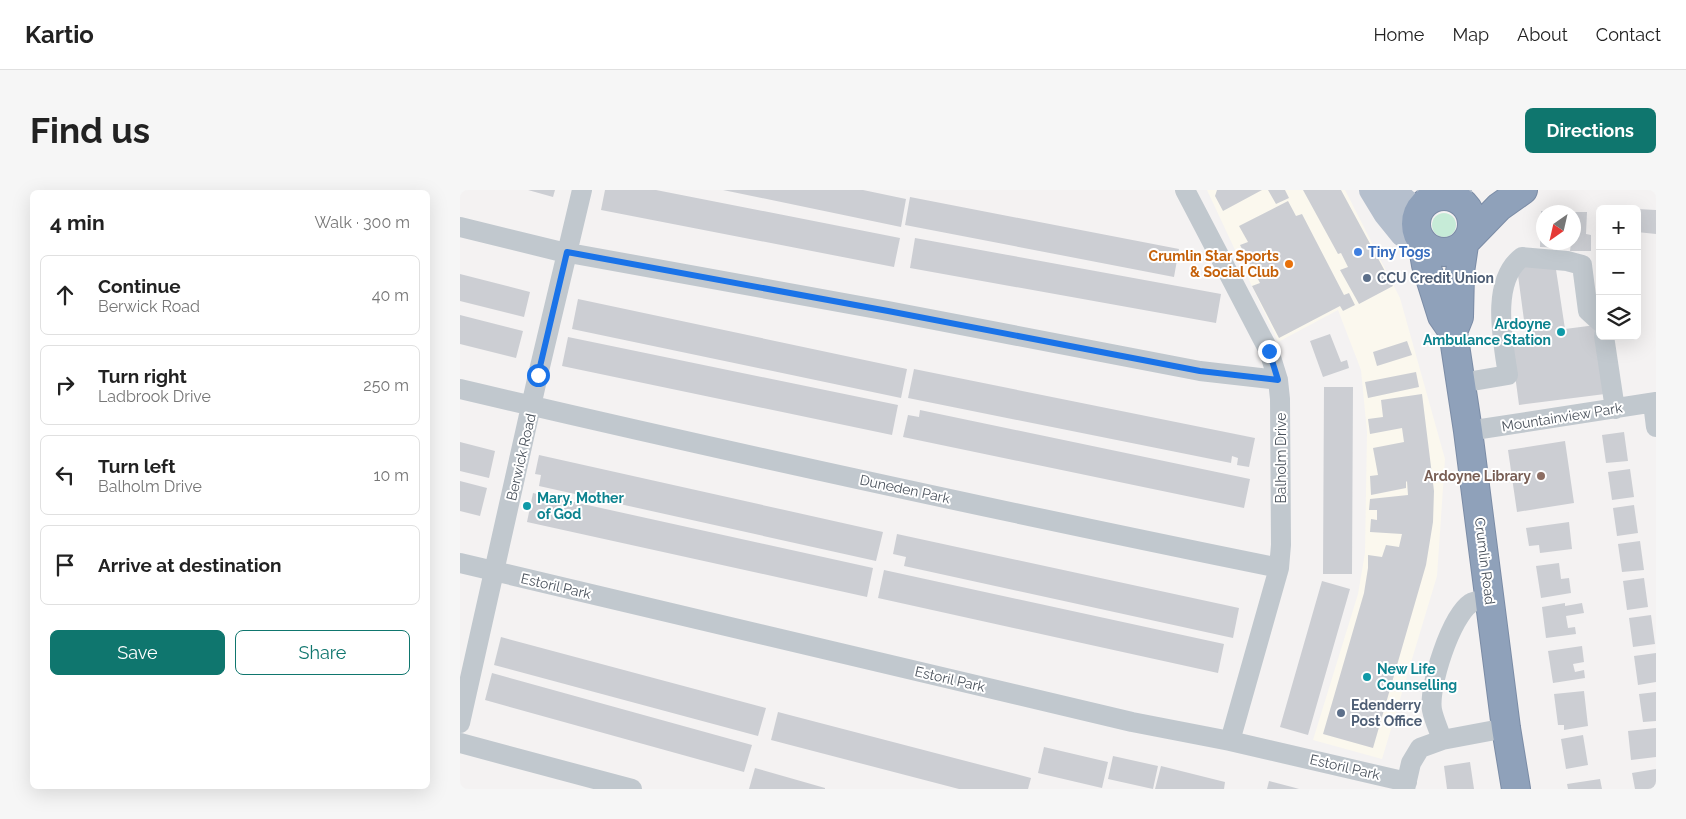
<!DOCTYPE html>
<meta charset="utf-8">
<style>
:root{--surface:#fff;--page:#f6f6f6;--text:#222;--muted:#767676;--line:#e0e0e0;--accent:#0f766e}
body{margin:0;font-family:Raleway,sans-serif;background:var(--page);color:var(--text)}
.controls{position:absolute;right:15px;top:15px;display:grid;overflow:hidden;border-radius:8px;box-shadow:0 5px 20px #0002}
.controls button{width:45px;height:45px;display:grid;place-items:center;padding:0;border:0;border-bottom:1px solid var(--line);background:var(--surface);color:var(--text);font:25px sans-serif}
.compass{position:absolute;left:1076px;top:15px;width:45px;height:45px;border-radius:50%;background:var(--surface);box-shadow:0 5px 20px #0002;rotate:214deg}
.stop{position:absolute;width:15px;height:15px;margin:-11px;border:4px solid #1a73e8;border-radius:50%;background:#fff}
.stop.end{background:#1a73e8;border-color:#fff;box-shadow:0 1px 5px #0008}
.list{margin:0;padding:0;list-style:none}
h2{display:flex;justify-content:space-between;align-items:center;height:65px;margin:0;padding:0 20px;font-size:21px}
h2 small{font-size:16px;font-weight:400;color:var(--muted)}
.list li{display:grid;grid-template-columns:32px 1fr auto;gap:15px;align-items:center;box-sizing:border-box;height:80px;margin:0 10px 10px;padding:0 10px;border:1px solid var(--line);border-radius:8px}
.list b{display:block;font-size:19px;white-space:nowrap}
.list p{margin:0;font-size:16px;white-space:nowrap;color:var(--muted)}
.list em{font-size:16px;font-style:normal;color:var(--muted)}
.actions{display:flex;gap:10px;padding:15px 20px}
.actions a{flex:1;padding:11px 0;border:1px solid var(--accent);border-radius:8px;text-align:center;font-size:18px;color:var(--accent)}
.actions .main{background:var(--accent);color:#fff}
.icon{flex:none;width:28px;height:28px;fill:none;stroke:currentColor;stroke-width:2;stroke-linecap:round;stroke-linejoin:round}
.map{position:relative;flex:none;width:1196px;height:599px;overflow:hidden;border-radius:8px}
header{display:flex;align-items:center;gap:30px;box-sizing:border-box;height:70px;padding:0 25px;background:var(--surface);border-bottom:1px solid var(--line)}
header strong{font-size:24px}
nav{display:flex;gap:28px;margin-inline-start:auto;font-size:18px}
.intro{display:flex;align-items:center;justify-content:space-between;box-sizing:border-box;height:120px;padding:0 30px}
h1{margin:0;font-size:35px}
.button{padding:12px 22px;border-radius:8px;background:var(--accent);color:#fff;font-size:18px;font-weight:700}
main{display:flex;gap:30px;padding:0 30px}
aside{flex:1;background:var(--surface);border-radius:8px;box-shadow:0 5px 20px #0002}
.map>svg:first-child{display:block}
.commercial{fill:#fbf8ee}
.green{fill:#c6ebd7}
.building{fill:#ccced3}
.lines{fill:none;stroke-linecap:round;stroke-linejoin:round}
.highway-casing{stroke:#7b8ca6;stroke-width:30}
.minor{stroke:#c1c8ce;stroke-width:20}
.major{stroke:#b5bfcd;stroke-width:26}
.highway{stroke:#8fa1ba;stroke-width:28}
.route{stroke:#1a73e8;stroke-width:6}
.shop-dot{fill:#3f7fe0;stroke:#fff;stroke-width:2}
.food-dot{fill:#e8710a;stroke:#fff;stroke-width:2}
.service-dot{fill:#5c6f8a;stroke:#fff;stroke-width:2}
.culture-dot{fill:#0f9aa8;stroke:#fff;stroke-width:2}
.education-dot{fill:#8d6e63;stroke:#fff;stroke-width:2}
.labels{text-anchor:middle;stroke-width:4;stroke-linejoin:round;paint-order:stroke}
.shop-label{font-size:14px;font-weight:bold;fill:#366cbe;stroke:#fff;text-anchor:start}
.food-label{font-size:14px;font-weight:bold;fill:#c56008;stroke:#fff;text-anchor:end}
.service-label{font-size:14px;font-weight:bold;fill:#4e5e75;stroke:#fff;text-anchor:start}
.culture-label{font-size:14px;font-weight:bold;fill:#0d838f;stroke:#fff;text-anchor:start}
.street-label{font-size:14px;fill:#4b535d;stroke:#fff}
.education-label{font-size:14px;font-weight:bold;fill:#785e54;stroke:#fff;text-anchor:end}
</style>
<header>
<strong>Kartio</strong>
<nav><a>Home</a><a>Map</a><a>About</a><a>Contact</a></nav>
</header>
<div class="intro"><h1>Find us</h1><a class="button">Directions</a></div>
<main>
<aside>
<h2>4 min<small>Walk · 300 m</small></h2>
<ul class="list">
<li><svg class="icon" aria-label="ahead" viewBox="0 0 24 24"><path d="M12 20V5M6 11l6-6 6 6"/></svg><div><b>Continue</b><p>Berwick Road</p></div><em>40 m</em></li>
<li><svg class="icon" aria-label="right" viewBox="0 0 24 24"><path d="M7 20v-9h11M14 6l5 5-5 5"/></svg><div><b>Turn right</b><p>Ladbrook Drive</p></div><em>250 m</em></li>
<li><svg class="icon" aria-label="left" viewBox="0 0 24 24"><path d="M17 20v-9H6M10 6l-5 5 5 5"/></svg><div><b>Turn left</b><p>Balholm Drive</p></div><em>10 m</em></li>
<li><svg class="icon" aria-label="arrive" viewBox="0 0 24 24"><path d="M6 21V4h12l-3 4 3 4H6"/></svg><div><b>Arrive at destination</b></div></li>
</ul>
<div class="actions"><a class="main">Save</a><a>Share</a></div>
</aside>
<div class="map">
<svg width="1196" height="599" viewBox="0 0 1196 599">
<rect width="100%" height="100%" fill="#f4f2f2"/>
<!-- commercial -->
<path class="commercial" d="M747,0h138l55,108 45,161 -8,117 -55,183 -69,-19 45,-146 7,-41 2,-121 -6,-62 -23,-60 -60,32z"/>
<!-- green -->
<path class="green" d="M972 35a12 12 0 1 1 24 0a12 12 0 1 1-24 0Z"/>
<!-- building -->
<path class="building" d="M68,0h27l-2,7z
M145,0h51l244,48 -6,29 -293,-57z
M263,0h140l43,9 -5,28z
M757,0h45l-39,21 -8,-15z
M808,0h17l4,8 -13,6z
M843,0h38l52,96 -34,18 -19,-34 8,-3 -7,-14 -3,1z
M450,7l269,52 -5,28 -269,-52z
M828,11l8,15 6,-2 42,81 5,-2 6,12 -12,6 -3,-5 -61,32 -27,-52 8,-3 -20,-38 8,-3 -9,-16z
M1177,19l19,1v24l-19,-2z
M1081,21h3v31h20v6l-24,-1z
M1114,22h13l-1,22 5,1v16h-21l1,-9h3z
M455,48l306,56 -5,29 -306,-55z
M1095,73l10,66 31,-4 9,69 -86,11 -9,-68 16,-2 -9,-67z
M0,84l70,18 -6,25 -64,-16z
M118,109l329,70 -6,29 -329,-69z
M0,125l63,16 -7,27 -56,-14z
M870,144l11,28 6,-2 2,8 -26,9 -13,-36z
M108,147l330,68 -6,30 -330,-69z
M947,151l5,14 -35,11 -4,-14z
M454,179l341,69 -6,29 -12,-2 1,-7 -6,-2 -1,7 -323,-65z
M956,182l3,15 -51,11 -3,-16z
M864,197h29l-1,187h-29z
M962,204l12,97 -1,31 -7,43 -53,183 -50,-14 41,-141 4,-25v-13l14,2 4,-12 13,2 3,-13 -32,-2 1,-13 6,1v-10h-8l1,-11 38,-4 -1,-14 -1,1v6l-35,7 -1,-19 8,-1 -5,-27 31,-6 -2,-14 -32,6 -2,-15 15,-2 -2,-17z
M460,220l330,69 -6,29 -341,-71 5,-22 11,2z
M1164,242l4,29 -22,2 -4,-28z
M1105,251l9,62 -57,9 -9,-62z
M0,252l35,9 -6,27 -29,-7z
M79,265l344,77 -7,29 -337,-75 2,-11 -6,-1z
M1170,279l4,28 -22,3 -4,-28z
M0,291l27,7 -7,28 -20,-5z
M73,303l340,75 -6,29 -340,-75z
M1174,315l4,28 -21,3 -4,-28z
M1109,332l3,27 -32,4 -1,-8 -10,1 -3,-18z
M437,344l342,74 -6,30 -329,-72 2,-9 -13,-3z
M1180,351l4,29 -22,2 -4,-28z
M1099,373l2,16 8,-1 2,15 -30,5 -5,-32z
M424,380l340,74 -6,29 -340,-75z
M1184,388l4,29 -21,3 -4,-29z
M862,391l28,8 -42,146 -28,-8z
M1105,413v3l17,-3 2,10 -18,3 2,12 7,-1 1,7 -30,4 -4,-31z
M1191,425l4,29 -22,3 -4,-29z
M41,447l265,71 -8,28 -264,-71z
M1122,456l2,16 -11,2 2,8 9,-2 1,8 -32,5 -5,-32z
M1196,463v29l-18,3 -4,-29z
M32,483l260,72 -8,27 -259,-72z
M1124,501l4,35 -24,4v-5h-6l-4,-31z
M1196,502v29l-13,1 -4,-28z
M318,522l253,66 -3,11h-69l-188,-49z
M1196,538v29l-25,3 -3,-29z
M1123,545l5,30 -22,4 -5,-30z
M584,557l64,15 -6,26 -64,-15z
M653,566l45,10 -5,23 -45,-10z
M1010,572l4,27h-27l-3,-23z
M701,576l64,16 -1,7h-69z
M295,578l70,20v1h-76z
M1196,579v20h-21l-3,-16z
M1140,589l2,10h-34l-1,-5z
M809,591l23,6 7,2h-32z"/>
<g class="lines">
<!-- highway casing -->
<g class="highway-casing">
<path id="highway" d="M956 34a28 28 0 1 1 56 0a28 28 0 1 1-56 0Z
M1007,50l32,-33 24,-17
M962,52l4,23 16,51 11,16 15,99 38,297 10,61
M993,142l6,-15 1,-45 4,-27"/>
</g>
<!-- minor -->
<path class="minor" d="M725,0l84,161 9,29 2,19 1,146 -2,23 -49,173
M0,37l98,24 330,60 312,60 78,9
M1144,146l11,73
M1001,193l47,-8c-5,-34 -18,-94 14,-118l45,4 15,4 6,46 12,11
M0,199c272,64 545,123 819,179
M1193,213l3,24
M1008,241l188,-29
M0,373l672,159 98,19 177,41
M0,533l78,-348 44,-185
M982,550c-3,-10 -8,-20 -10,-30 -4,-23 19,-94 39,-107 4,-3 13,-2 19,-3
M0,553l172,46
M945,599l6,-26 9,-15 22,-8 64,-12"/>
<!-- major -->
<path class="major" d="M912,0l14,23 17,21 19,8
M932,0l18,16 9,5
M998,10l1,-10
M969,11l1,-11"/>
<!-- highway -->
<use href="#highway" class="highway"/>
</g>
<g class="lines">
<!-- route -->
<path class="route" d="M78,185l29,-123 321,59 312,60 78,9 -9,-29"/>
</g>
<!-- markers -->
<circle class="shop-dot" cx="898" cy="62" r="5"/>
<circle class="food-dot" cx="829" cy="74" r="5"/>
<g class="service-dot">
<circle cx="907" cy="88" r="5"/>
<circle cx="881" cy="523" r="5"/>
</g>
<g class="culture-dot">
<circle cx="1101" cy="142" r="5"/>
<circle cx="67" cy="316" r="5"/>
<circle cx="907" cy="487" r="5"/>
</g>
<circle class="education-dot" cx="1081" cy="286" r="5"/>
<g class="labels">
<!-- shop labels -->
<g class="shop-label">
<text x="908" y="67">Tiny Togs</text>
</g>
<!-- food labels -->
<g class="food-label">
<text x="819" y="71">Crumlin Star Sports<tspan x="819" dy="16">&amp; Social Club</tspan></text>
</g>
<!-- service labels -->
<g class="service-label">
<text x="917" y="93">CCU Credit Union</text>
<text x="891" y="520">Edenderry<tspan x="891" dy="16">Post Office</tspan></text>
</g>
<!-- culture labels -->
<g class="culture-label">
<text x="1091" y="139" text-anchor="end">Ardoyne<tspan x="1091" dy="16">Ambulance Station</tspan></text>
<text x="77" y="313">Mary, Mother<tspan x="77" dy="16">of God</tspan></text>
<text x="917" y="484">New Life<tspan x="917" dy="16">Counselling</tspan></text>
</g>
<!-- street labels -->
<g class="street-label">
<text transform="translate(1102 227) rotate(-9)" y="5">Mountainview Park</text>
<text transform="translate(61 267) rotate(-77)" y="5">Berwick Road</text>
<text transform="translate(821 268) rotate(-90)" y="5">Balholm Drive</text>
<text transform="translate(445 299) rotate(12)" y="5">Duneden Park</text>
<text transform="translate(1025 371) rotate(83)" y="5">Crumlin Road</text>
<text transform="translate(96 396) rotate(13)" y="5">Estoril Park</text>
<text transform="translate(490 489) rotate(13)" y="5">Estoril Park</text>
<text transform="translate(885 577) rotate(13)" y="5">Estoril Park</text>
</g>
<!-- education labels -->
<g class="education-label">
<text x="1071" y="291">Ardoyne Library</text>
</g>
</g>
</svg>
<div class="controls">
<button>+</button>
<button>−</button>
<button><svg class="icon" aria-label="layers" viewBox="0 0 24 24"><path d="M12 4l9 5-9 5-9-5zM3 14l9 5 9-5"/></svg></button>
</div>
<svg class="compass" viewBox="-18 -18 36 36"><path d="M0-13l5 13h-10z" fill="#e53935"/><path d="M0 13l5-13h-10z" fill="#767676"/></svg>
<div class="stop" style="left:78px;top:185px"></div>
<div class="stop end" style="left:809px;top:161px"></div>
</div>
</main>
